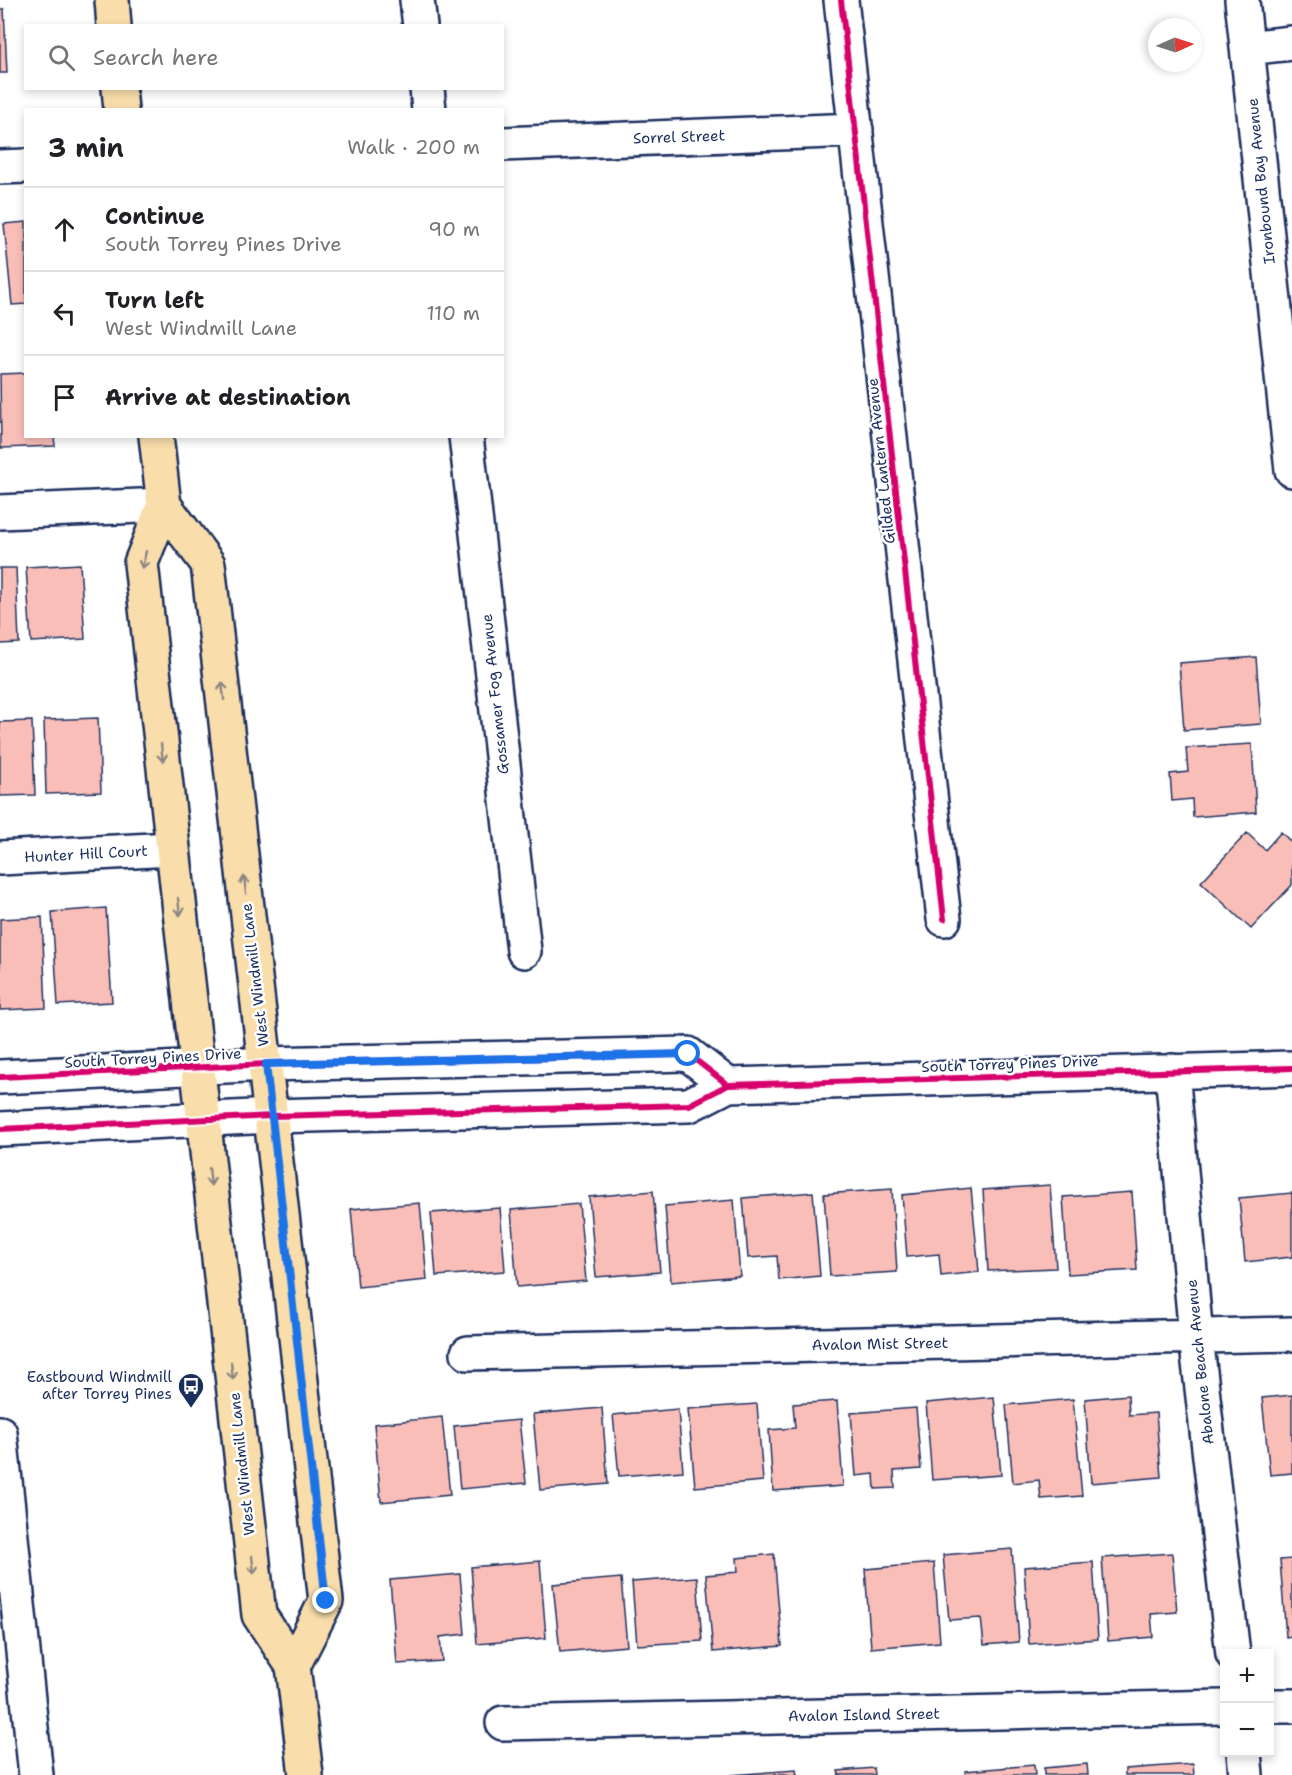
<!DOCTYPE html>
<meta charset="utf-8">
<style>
:root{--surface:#fff;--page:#f2f2f2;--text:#202124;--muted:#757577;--line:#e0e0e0}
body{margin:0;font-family:"Shantell Sans",sans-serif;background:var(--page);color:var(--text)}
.controls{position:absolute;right:18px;bottom:18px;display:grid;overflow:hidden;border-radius:0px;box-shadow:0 3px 9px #0003}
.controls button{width:54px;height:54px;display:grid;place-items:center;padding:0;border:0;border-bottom:2px solid var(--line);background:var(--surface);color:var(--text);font:30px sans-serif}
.compass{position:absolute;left:1148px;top:18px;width:54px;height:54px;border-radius:50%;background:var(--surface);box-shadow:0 3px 9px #0003;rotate:87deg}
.stop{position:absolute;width:18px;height:18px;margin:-14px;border:4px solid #1a73e8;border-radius:50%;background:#fff}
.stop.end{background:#1a73e8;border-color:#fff;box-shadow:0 2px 6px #0008}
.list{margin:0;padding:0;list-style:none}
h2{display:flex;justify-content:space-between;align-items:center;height:78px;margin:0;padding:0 24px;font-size:26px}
h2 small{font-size:20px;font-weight:400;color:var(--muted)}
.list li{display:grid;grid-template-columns:39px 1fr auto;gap:18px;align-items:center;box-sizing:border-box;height:84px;padding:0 24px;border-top:2px solid var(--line)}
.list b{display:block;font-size:22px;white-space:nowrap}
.list p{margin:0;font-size:20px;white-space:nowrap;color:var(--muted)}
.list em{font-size:20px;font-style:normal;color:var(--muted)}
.icon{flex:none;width:33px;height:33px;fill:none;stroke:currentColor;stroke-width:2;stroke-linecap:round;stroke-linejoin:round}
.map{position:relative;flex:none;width:1292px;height:1775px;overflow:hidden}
.search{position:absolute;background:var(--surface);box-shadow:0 3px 9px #0003;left:24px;top:24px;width:480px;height:66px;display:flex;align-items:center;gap:15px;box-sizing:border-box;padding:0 21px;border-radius:0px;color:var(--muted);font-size:22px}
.panel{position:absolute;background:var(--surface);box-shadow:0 3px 9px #0003;left:24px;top:108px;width:480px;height:330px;border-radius:0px}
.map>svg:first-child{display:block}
.building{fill:#fabeb8;stroke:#1b2f5e;stroke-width:1.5}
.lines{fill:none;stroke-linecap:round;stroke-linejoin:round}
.minor-casing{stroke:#1b2f5e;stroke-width:38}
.major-casing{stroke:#1b2f5e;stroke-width:38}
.minor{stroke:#fff;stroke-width:33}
.major{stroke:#f9deab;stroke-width:33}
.cycleway-casing{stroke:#fff;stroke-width:10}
.cycleway{stroke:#d6006c;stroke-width:6}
.oneway{stroke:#8a8684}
.route{stroke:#1a73e8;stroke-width:8}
.labels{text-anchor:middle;stroke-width:5;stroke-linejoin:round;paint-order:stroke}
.street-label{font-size:15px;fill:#1b2f5e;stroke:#fff}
.poi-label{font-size:15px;fill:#1b2f5e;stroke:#fff;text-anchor:end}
</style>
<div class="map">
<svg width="1292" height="1775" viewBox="0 0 1292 1775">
<rect width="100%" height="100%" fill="#fff"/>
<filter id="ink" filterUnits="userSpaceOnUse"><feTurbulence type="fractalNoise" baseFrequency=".0167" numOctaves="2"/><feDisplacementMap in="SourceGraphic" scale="12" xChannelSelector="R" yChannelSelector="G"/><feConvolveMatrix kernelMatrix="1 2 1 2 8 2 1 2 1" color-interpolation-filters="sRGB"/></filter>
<g filter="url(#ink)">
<!-- building -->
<path class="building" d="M0,9h4l3,64h-7z
M26,222v82l-14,1 -8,-81z
M26,373v63h28l1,10 -54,2 -1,-74z
M80,564l5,75 -54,3 -5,-75z
M0,568h16l3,75 -19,1z
M1256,657l5,67 -77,6 -5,-67z
M98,718l3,74 -55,2 -2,-74z
M32,721l3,74 -35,1v-74z
M1252,744l4,68 -63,5 -1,-18 -20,2 -2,-27 18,-2 -2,-24z
M1281,832l11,11v42l-41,44 -50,-47 46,-49 18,17z
M106,908l6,94 -54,3 -6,-93z
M42,917l4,91 -46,2v-91z
M1050,1185l6,83 -68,3 -5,-81z
M971,1188l8,84 -38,4 -2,-22 -32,3 -5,-62z
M892,1189l5,83 -67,4 -6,-82z
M653,1191l7,81 -64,5 -7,-80z
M813,1192l7,84 -41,4 -2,-24 -29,2 -5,-60z
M1132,1192l5,78 -69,4 -5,-77z
M1292,1193v64l-47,5 -6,-64z
M734,1200l6,76 -69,6 -6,-76z
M420,1203l7,77 -69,7 -7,-78z
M579,1204l7,77 -69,6 -6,-77z
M500,1208l5,63 -69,5 -5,-63z
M1128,1395l1,20 27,-2 5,64 -70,6 -6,-84z
M1292,1395v78l-22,2 -8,-77z
M994,1397l7,78 -69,5 -6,-77z
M1073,1399l9,97 -41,3 -2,-19 -26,3 -7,-78z
M837,1401l6,85 -70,5 -4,-61 26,-2 -2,-24z
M757,1404l6,77 -68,6 -7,-78z
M602,1408l6,76 -68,6 -7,-76z
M916,1408l5,61 -27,2 1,17 -20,1 -1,-15 -18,2 -5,-63z
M678,1409l5,62 -64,5 -6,-61z
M442,1417l8,78 -69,7 -7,-78z
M519,1420l7,63 -66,6 -6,-63z
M1012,1549l7,93 -35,3 -3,-27 -32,2 -6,-65z
M1172,1553l5,59 -26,2 2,23 -45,4 -6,-83z
M774,1554l8,92 -69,6 -7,-77 32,-3 -1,-14z
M1292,1559v77l-6,1 -6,-77z
M540,1561l6,77 -69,6 -6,-77z
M1093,1562l5,77 -69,5 -5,-77z
M934,1563l6,79 -69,6 -6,-79z
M460,1574l5,60 -25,3 2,24 -45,3 -7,-84z
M697,1577l5,64 -65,4 -5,-63z
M621,1578l6,68 -67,6 -7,-68z
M1087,1764l1,11h-44v-7z
M1193,1764l1,11h-69v-6z
M1034,1765l1,10h-69l-1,-4z
M874,1768l1,7h-36l-1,-4z
M796,1770l1,5h-67z"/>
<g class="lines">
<!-- minor casing -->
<g class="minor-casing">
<path id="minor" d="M417,0l3,26
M841,0l103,919
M1242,0l50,470
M1247,48l45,-5
M427,88l2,22
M502,144l354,-14
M0,167l26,-1
M466,436l58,515
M0,512l164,-7
M0,858l172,-9
M1172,1071l24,266 37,317
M0,1077l266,-13 422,-10 40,31
M0,1129l272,-13 417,-11 39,-20 564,-17
M468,1353l824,-19
M0,1433l36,342
M1270,1706h22
M503,1723l721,-16
M1244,1752l2,23"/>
</g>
<!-- major casing -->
<g class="major-casing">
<path id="major" d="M112,0l2,26
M119,88l2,22
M156,436l8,69 -23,58 118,1052 34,51 13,109
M164,505l44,59 118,1037 -33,65"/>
</g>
<!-- minor -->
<use href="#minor" class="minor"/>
<!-- major -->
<use href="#major" class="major"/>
<!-- cycleway casing -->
<g class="cycleway-casing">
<path id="cycleway" d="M841,0l103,919
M0,1077l266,-13 422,-10 40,31
M0,1129l272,-13 417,-11 39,-20 564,-17"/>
</g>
<!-- cycleway -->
<use href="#cycleway" class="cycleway"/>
</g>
<!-- one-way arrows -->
<defs><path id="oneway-shaft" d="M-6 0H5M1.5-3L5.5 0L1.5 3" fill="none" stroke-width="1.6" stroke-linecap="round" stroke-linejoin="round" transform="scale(1.5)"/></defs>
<g class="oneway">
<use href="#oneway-shaft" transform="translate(144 560) rotate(103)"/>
<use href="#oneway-shaft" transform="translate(223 691) rotate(-97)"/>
<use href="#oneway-shaft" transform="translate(162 753) rotate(84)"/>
<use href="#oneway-shaft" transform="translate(245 885) rotate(-97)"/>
<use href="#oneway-shaft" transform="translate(179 907) rotate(83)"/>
<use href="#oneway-shaft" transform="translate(210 1177) rotate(84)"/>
<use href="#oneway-shaft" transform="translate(232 1371) rotate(84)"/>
<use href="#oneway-shaft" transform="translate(253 1565) rotate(84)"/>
</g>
</g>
<g class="lines" filter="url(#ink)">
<!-- route -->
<path class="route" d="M326,1601l-60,-537 422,-10"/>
</g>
<!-- icons -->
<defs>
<g id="bus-pin" transform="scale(1.35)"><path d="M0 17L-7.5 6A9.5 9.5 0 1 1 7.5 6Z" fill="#1b2f5e" stroke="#fff"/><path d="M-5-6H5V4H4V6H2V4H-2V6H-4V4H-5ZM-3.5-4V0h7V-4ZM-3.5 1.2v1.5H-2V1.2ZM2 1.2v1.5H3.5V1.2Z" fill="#fff"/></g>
</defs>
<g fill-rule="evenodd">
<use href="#bus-pin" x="191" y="1386"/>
</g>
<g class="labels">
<!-- street labels -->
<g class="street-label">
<text transform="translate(679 137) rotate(-2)" y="5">Sorrel Street</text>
<text transform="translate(1261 181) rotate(-96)" y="5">Ironbound Bay Avenue</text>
<text transform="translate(881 461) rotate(-96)" y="5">Gilded Lantern Avenue</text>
<text transform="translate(495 694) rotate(-96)" y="5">Gossamer Fog Avenue</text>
<text transform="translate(86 854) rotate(-3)" y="5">Hunter Hill Court</text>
<text transform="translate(255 975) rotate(-97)" y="5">West Windmill Lane</text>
<text transform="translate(153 1058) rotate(-3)" y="5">South Torrey Pines Drive</text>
<text transform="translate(1010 1064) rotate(-2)" y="5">South Torrey Pines Drive</text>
<text transform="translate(880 1344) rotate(-1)" y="5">Avalon Mist Street</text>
<text transform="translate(1200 1362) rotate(-96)" y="5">Abalone Beach Avenue</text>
<text transform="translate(242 1464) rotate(-96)" y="5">West Windmill Lane</text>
<text transform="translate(864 1715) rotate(-1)" y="5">Avalon Island Street</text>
</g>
<!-- poi labels -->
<g class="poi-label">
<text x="172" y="1382">Eastbound Windmill<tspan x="172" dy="17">after Torrey Pines</tspan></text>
</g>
</g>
</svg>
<div class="controls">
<button>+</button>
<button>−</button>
</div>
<svg class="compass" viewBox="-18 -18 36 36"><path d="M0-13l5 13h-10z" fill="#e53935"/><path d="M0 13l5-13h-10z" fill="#757577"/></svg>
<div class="stop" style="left:688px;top:1054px"></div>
<div class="stop end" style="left:326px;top:1601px"></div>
<div class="search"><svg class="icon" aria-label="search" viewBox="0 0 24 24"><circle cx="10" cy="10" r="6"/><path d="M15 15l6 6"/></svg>Search here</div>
<section class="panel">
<h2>3 min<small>Walk · 200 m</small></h2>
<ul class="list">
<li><svg class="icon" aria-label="ahead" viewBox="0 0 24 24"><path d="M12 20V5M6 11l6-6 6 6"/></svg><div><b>Continue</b><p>South Torrey Pines Drive</p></div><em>90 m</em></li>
<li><svg class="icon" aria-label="left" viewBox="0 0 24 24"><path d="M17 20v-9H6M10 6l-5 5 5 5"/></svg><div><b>Turn left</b><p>West Windmill Lane</p></div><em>110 m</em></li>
<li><svg class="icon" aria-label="arrive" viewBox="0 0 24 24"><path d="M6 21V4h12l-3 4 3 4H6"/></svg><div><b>Arrive at destination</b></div></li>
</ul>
</section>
</div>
